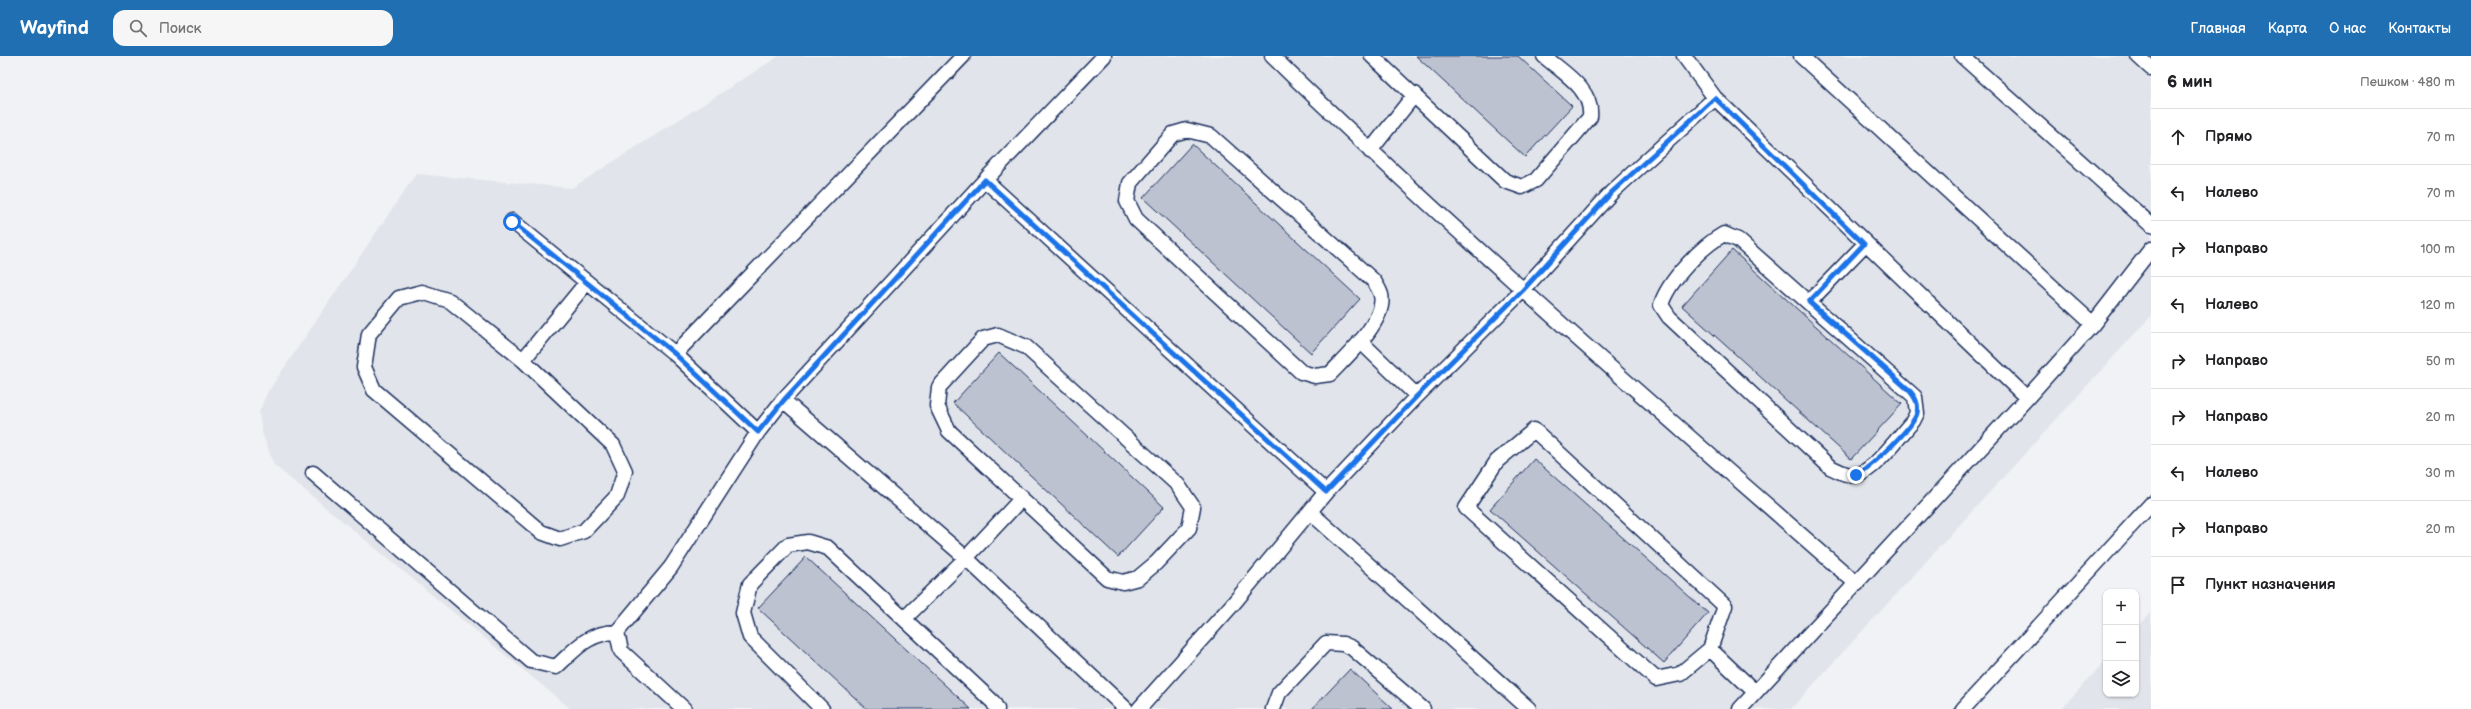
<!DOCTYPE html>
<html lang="ru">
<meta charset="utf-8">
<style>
:root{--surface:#fff;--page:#f6f6f6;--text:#202124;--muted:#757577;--line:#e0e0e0;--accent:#1f6fb2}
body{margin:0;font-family:"Balsamiq Sans",sans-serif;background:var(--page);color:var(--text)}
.controls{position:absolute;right:12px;bottom:12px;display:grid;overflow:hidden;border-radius:8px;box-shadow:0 1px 3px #0004}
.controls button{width:36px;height:36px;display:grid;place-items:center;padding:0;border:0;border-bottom:1px solid var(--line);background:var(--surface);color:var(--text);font:20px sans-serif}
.stop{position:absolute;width:12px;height:12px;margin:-9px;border:3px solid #1a73e8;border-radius:50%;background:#fff}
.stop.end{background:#1a73e8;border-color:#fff;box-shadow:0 1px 4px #0008}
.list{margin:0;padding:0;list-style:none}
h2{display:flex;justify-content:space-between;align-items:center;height:52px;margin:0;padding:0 16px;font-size:17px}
h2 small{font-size:13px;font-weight:400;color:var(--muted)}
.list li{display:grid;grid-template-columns:26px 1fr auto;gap:12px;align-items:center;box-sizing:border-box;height:56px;padding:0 16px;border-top:1px solid var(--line)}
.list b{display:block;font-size:15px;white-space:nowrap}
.list em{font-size:13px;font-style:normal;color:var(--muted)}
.icon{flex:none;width:22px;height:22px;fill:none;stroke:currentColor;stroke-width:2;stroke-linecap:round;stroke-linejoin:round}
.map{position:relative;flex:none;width:2151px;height:653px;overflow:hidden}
header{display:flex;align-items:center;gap:24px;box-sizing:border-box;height:56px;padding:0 20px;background:var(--accent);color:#fff}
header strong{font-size:19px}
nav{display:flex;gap:22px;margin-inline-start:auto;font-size:14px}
.search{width:280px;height:36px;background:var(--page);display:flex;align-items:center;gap:10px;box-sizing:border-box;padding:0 14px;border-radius:12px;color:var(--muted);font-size:15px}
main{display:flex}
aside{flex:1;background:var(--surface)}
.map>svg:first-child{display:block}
.built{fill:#e1e4ea}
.building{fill:#bcc2d0;stroke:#1b2f5e}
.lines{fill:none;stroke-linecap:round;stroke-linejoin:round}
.service-casing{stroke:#1b2f5e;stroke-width:17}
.service{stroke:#fff;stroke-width:14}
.route{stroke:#1a73e8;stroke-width:5}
</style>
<header>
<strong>Wayfind</strong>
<div class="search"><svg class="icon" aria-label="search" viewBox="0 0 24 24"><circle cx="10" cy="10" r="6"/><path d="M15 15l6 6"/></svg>Поиск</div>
<nav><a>Главная</a><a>Карта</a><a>О нас</a><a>Контакты</a></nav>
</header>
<main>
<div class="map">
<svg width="2151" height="653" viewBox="0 0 2151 653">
<rect width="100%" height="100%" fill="#f1f2f5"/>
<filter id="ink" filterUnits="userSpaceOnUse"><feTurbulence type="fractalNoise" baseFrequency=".025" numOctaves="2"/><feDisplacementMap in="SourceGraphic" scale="8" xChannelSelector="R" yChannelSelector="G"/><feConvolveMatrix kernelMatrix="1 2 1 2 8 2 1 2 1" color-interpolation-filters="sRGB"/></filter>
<g filter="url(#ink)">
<!-- built -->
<path class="built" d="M779,0h1372v260l-360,393h-1220l-297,-244 -12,-32 -3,-21 8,-19 149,-219 156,14z
M2151,556v97h-90l45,-49v34h30v-66z"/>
<!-- building -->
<path class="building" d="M1416,0h102l54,50 -47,51z
M1192,88l168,155 -49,54 -168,-155z
M1732,194l170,154 -51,55 -169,-153z
M999,297l165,154 -46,50 -165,-154z
M1534,403l174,154 -44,50 -174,-154z
M806,501l165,152h-104l-109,-101z
M1350,613l43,40h-81z"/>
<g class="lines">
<!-- service casing -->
<g class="service-casing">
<path id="service" d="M1272,0c188,183 387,354 585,528
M1372,0l133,125 17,6 14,-7 54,-63c3,-28 -27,-44 -46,-61
M1684,0l31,42 312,300
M1801,0l292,268
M1962,0l189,169
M2138,0l13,12
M1187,74l24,6 163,145c2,4 6,9 7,14 6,25 -35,62 -51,79l-15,2 -14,-4 -165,-153 -9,-18 3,-18 43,-49z
M1370,95l45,-57
M985,124l341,312
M512,165l163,133 83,78
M1724,178l14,6 177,157 2,16 -4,8c-13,14 -38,49 -56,54 -9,2 -20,-5 -27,-8l-161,-150 -8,-12c7,-24 41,-59 63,-71z
M422,236l28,9 73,59 90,85 12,26 -8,25 -33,35 -24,8 -19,-7 -167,-142 -10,-23 5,-33 30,-36z
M1809,246l56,-58
M998,279l28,12 152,138 15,22 -4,21 -33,35 -18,15 -15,4 -16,-4 -158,-147 -12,-25 2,-19 44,-48z
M1360,285l57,55
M675,298l288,-298
M523,304l64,-78
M783,344l183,158 160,151
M1534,374l191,176 -15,43 -30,25 -24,5 -190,-171 31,-47z
M313,417l218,188 25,6c21,-19 31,-34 61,-35l54,-65 87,-135 25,-32 202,-220 119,-124
M1310,456l219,197
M904,563l62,-61 56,-60
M617,576l4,19 63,58
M1710,593l45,43
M822,653l-72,-72 -7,-24 7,-29 38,-39 20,-3 20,6 165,154 4,7
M1139,653l94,-105 93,-112 91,-96 106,-106 89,-98 103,-94
M1273,653l6,-16 47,-50 17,1 9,4 71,61
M1740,653l287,-311 66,-74 58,-75
M1963,653l188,-205"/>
</g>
<!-- service -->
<use href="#service" class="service"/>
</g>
</g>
<g class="lines" filter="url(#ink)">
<!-- route -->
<path class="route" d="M512,166l163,132 83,78 26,-32 201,-220 341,312 91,-96 106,-106 89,-98 103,-94 149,146 -55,58 100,88c6,7 10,13 8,23 -4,15 -47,55 -61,62"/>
</g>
</svg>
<div class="controls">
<button>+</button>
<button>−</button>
<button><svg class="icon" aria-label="layers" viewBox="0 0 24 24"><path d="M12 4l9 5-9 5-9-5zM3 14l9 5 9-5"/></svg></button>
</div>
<div class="stop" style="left:512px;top:166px"></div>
<div class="stop end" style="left:1856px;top:419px"></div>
</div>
<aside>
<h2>6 мин<small>Пешком · 480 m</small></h2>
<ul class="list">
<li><svg class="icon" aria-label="ahead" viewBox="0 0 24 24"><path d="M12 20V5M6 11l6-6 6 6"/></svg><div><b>Прямо</b></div><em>70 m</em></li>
<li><svg class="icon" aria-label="left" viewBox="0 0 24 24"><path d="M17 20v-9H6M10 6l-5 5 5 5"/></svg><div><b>Налево</b></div><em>70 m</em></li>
<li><svg class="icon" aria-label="right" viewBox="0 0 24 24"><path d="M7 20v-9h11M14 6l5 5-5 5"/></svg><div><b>Направо</b></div><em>100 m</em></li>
<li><svg class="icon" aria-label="left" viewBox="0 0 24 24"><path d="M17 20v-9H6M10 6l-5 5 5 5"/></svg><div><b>Налево</b></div><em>120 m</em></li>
<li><svg class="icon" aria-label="right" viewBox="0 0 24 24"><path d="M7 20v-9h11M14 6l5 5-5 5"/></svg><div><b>Направо</b></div><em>50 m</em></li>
<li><svg class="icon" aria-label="right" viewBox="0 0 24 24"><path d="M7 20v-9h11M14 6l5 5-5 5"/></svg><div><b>Направо</b></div><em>20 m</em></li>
<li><svg class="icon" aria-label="left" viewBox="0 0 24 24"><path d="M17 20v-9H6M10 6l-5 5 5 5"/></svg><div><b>Налево</b></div><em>30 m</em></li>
<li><svg class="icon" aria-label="right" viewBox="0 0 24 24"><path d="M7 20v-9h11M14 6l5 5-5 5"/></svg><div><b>Направо</b></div><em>20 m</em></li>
<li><svg class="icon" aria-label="arrive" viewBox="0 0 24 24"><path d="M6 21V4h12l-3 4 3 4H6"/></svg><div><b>Пункт назначения</b></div></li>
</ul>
</aside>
</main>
